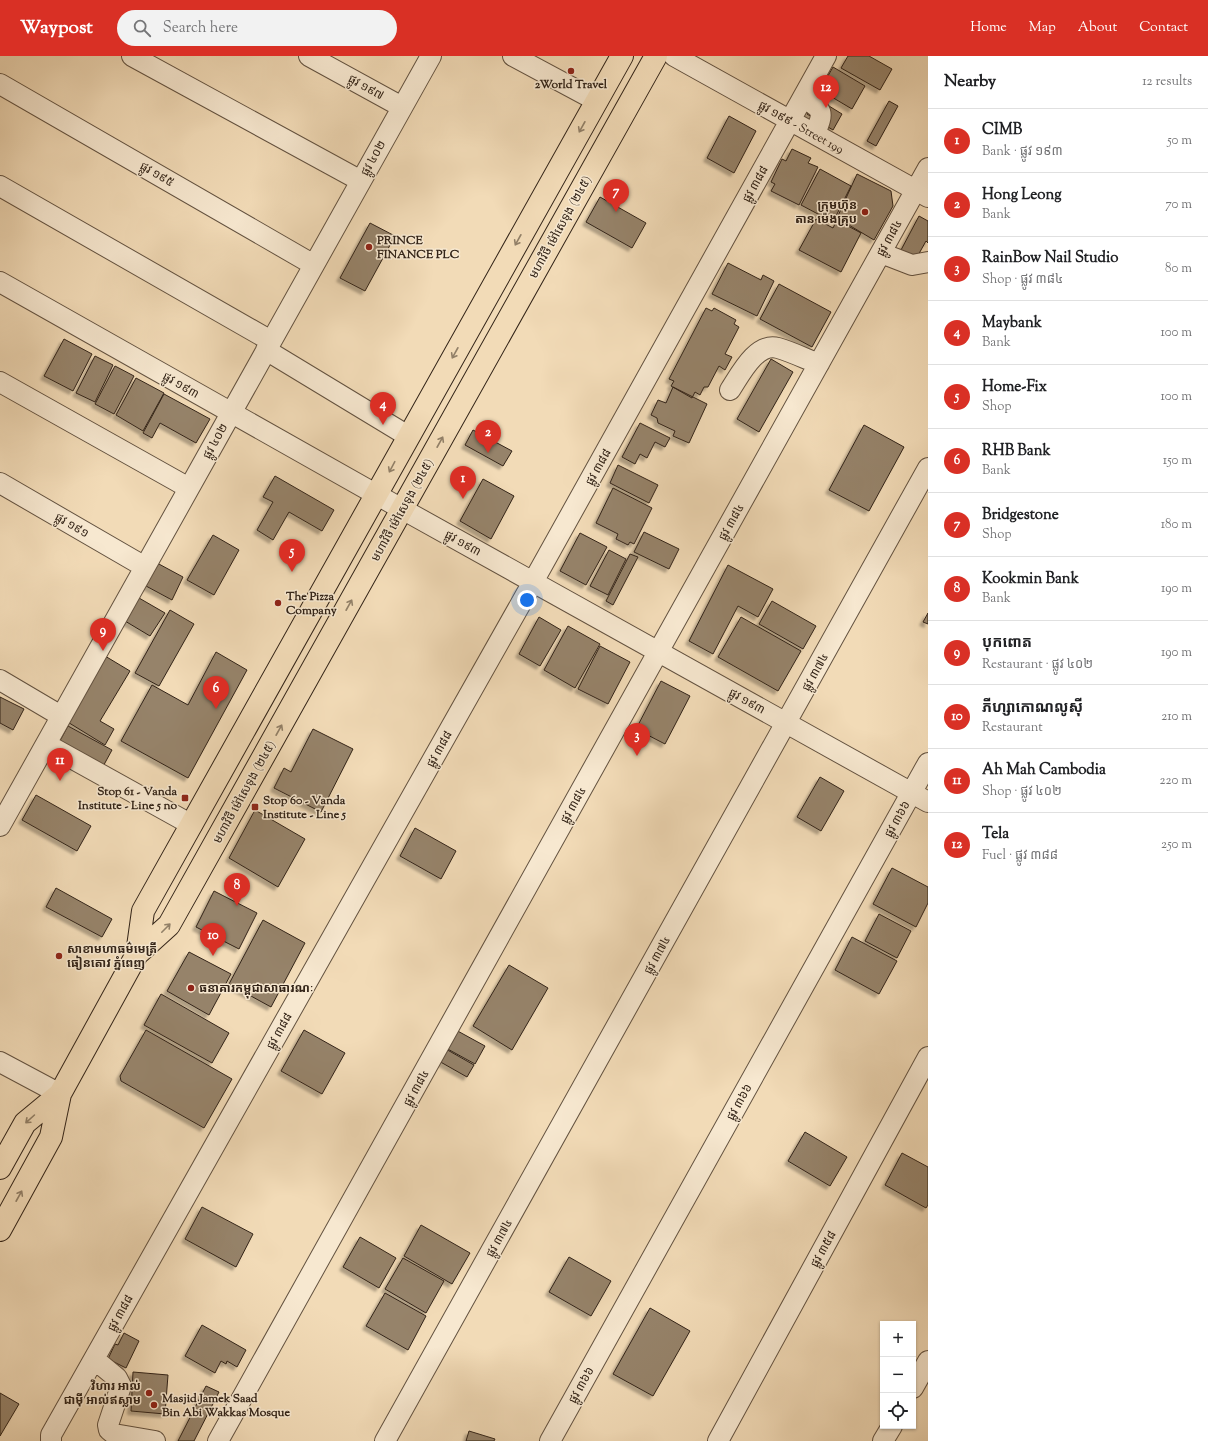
<!DOCTYPE html>
<meta charset="utf-8">
<style>
:root{--surface:#fff;--page:#f2f2f2;--text:#202124;--muted:#757577;--line:#e0e0e0;--accent:#d93025}
body{margin:0;font-family:"Sorts Mill Goudy","Noto Sans Khmer",serif;background:var(--page);color:var(--text)}
.controls{position:absolute;right:12px;bottom:12px;display:grid;overflow:hidden;border-radius:0px;box-shadow:0 1px 3px #0004}
.controls button{width:36px;height:36px;display:grid;place-items:center;padding:0;border:0;border-bottom:1px solid var(--line);background:var(--surface);color:var(--text);font:20px sans-serif}
.you{position:absolute;left:527px;top:544px;width:14px;height:14px;margin:-10px;border:3px solid #fff;border-radius:50%;background:#1a73e8;box-shadow:0 0 0 6px #1a73e833}
.badge{display:grid;place-items:center;width:26px;height:26px;border-radius:50%;background:var(--accent);color:#fff;font-size:13px;font-weight:700}
.pin{position:absolute;translate:-50% -33px;filter:drop-shadow(0 1px 2px #0008)}
.pin::after{content:'';position:absolute;top:21px;width:14px;height:12px;background:inherit;clip-path:polygon(0 0,100% 0,50% 100%)}
.list{margin:0;padding:0;list-style:none}
h2{display:flex;justify-content:space-between;align-items:center;height:52px;margin:0;padding:0 16px;font-size:17px}
h2 small{font-size:13px;font-weight:400;color:var(--muted)}
.list li{display:grid;grid-template-columns:26px 1fr auto;gap:12px;align-items:center;box-sizing:border-box;height:64px;padding:0 16px;border-top:1px solid var(--line)}
.list b{display:block;font-size:15px;white-space:nowrap}
.list p{margin:0;font-size:13px;white-space:nowrap;color:var(--muted)}
.list em{font-size:13px;font-style:normal;color:var(--muted)}
.icon{flex:none;width:22px;height:22px;fill:none;stroke:currentColor;stroke-width:2;stroke-linecap:round;stroke-linejoin:round}
.map{position:relative;flex:none;width:928px;height:1385px;overflow:hidden}
header{display:flex;align-items:center;gap:24px;box-sizing:border-box;height:56px;padding:0 20px;background:var(--accent);color:#fff}
header strong{font-size:19px}
nav{display:flex;gap:22px;margin-inline-start:auto;font-size:14px}
.search{width:280px;height:36px;background:var(--page);display:flex;align-items:center;gap:10px;box-sizing:border-box;padding:0 14px;border-radius:22px;color:var(--muted);font-size:15px}
main{display:flex}
aside{flex:1;background:var(--surface)}
.map>svg:first-child{display:block}
.building{fill:#96836b;stroke:#332418;filter:url(#shadow)}
.lines{fill:none;stroke-linecap:round;stroke-linejoin:round}
.minor-casing{stroke:#635240;stroke-width:22}
.major-casing{stroke:#332418;stroke-width:24}
.minor{stroke:#f7e8d0;stroke-width:20}
.major{stroke:#f2dbb7;stroke-width:22}
.oneway{stroke:#928068}
.poi-dot{fill:#8f2418;stroke:#f7e8d0;stroke-width:1.5}
.labels{text-anchor:middle;stroke-width:3;stroke-linejoin:round;paint-order:stroke}
.poi-label{font-size:12px;font-weight:bold;fill:#332418;stroke:#f7e8d0;text-anchor:start}
.street-label{font-size:12px;fill:#332418;stroke:#f7e8d0}
</style>
<header>
<strong>Waypost</strong>
<div class="search"><svg class="icon" aria-label="search" viewBox="0 0 24 24"><circle cx="10" cy="10" r="6"/><path d="M15 15l6 6"/></svg>Search here</div>
<nav><a>Home</a><a>Map</a><a>About</a><a>Contact</a></nav>
</header>
<main>
<div class="map">
<svg width="928" height="1385" viewBox="0 0 928 1385">
<defs>
<filter id="shadow"><feDropShadow dx="-3.5" dy="3.5" stdDeviation="1" flood-color="#0004"/></filter>
</defs>
<rect width="100%" height="100%" fill="#f2dbb7"/>
<filter id="stains"><feTurbulence type="fractalNoise" baseFrequency=".005" numOctaves="4"/><feColorMatrix values="0 0 0 0 .2 0 0 0 0 .09 0 0 0 0 .02 0 0 0 .5 -.17"/></filter>
<radialGradient id="worn" r=".72"><stop offset=".6" stop-color="#630" stop-opacity="0"/><stop offset="1" stop-color="#630" stop-opacity=".3"/></radialGradient>
<!-- building -->
<path class="building" d="M848,0h21l23,13 -12,21 -39,-22z
M833,11l32,19 -13,23 -32,-19z
M816,42l26,16 -9,16 -26,-16z
M889,45l9,5 -22,40 -9,-5z
M729,60l27,15 -22,42 -27,-15z
M792,93l19,9 -3,5 10,4 -19,38 -28,-14 4,-7 -4,-2 11,-23 4,2z
M820,113l31,17 -18,36 -32,-17z
M857,118l34,17 2,15 -19,34 -37,-22z
M600,141l46,26 -14,25 -46,-26z
M919,160l9,5v22l-2,-2 -10,18 -15,-9z
M816,163l17,9 4,-8 24,13 -20,39 -42,-22z
M370,167l25,13 -30,55 -25,-13z
M728,207l33,17 2,-5 11,6 -17,35 -45,-22z
M779,228l52,28 -19,35 -52,-28z
M706,252l6,3 2,-3 22,12 -2,4 5,3 -14,27 7,3 -7,13 -6,-4 -11,21h-4l-4,8 -5,-3 -3,6 -21,-12 3,-5 -5,-2z
M64,283l28,15 -19,37 -29,-15z
M95,300l18,9 -18,37 -19,-9z
M771,303l22,13 -34,60 -22,-13z
M115,310l19,10 -20,38 -19,-10z
M136,322l28,15 -21,38 -27,-16z
M673,331l34,17 -18,39 -16,-7 2,-5 -17,-8 -1,-5 -6,-3 7,-15 8,3z
M164,338l46,25 -14,24 -36,-20 -8,15 -9,-5z
M640,367l30,15 -5,9 -10,-5 -8,16 -7,-4 -5,10 -13,-7z
M864,369l40,22 -35,64 -40,-21z
M473,374l39,21 -9,15 -38,-21z
M618,409l40,20 -9,18 -39,-20z
M275,420l59,34 -12,21 -33,-19 -16,28 -16,-10 16,-28 -10,-5z
M483,423l31,17 -23,43 -31,-18z
M613,432l39,20 -18,36 -4,-2 -2,3 -12,-6 2,-5 -22,-11z
M644,476l35,17 -10,20 -35,-17z
M580,477l27,14 -21,38 -26,-14z
M213,479l26,15 -25,45 -27,-15z
M609,494l17,9 -18,36 -18,-9z
M630,498l8,3 -25,48 -7,-4z
M157,507l26,14 -11,23 -26,-14z
M728,509l45,24 -15,28 -20,-11 -25,48 -24,-13z
M139,542l26,15 -15,23 -25,-15z
M772,545l44,25 -13,23 -44,-25z
M170,554l24,14 -35,62 -24,-13z
M928,557v11l-5,-2z
M539,561l22,13 -21,36 -21,-12z
M741,561l60,34 -23,40 -60,-34z
M568,570l32,18 -25,44 -31,-18z
M600,590l30,16 -22,42 -30,-15z
M216,596l31,18 -59,108 -67,-37 31,-56 36,20z
M105,600l25,15 -30,50 14,8 -9,16 -39,-24z
M661,625l29,15 -25,48 -29,-15z
M0,641l24,12 -11,21 -13,-7z
M68,670l44,24 -12,22 -44,-24z
M313,673l40,20 -32,63 -47,-24 10,-20 7,4z
M820,721l24,14 -23,40 -24,-14z
M36,739l55,31 -14,25 -55,-31z
M255,754l50,29 -27,48 -49,-29z
M415,772l41,23 -15,28 -41,-23z
M892,812l36,19v16l-12,24 -43,-23z
M56,832l56,31 -10,18 -56,-30z
M214,835l43,22 -18,36 -43,-22z
M879,858l32,17 -14,27 -32,-17z
M263,864l42,23 -34,64 -42,-23z
M852,881l45,24 -18,33 -44,-24z
M189,896l42,22 -22,41 -42,-24z
M509,909l39,23 -36,62 -39,-24z
M161,938l68,39 -17,30 -68,-38z
M454,973l31,17 -10,18 -31,-17z
M146,974l86,49 -28,49 -83,-47 -1,-5z
M304,974l41,23 -23,41 -41,-23z
M444,992l30,17 -7,12 -30,-17z
M805,1076l42,25 -17,29 -42,-25z
M902,1097l26,14v38l-2,3 -41,-23z
M202,1151l51,27 -17,33 -51,-28z
M421,1169l49,28 -18,31 -48,-28z
M360,1181l36,21 -17,30 -36,-21z
M569,1201l42,24 -20,35 -42,-24z
M403,1202l41,23 -18,32 -41,-24z
M385,1237l41,23 -18,34 -42,-24z
M650,1252l40,23 -37,65 -40,-22z
M202,1269l44,25 -9,17 -10,-6 -1,3 -5,-3 -6,12 -30,-17z
M124,1277l15,8 -13,27 -18,-9 7,-15 3,1z
M133,1316l35,3 -3,39 -34,-3z
M206,1330l13,6 -25,49h-16z
M0,1337l19,11 -19,32z
M469,1375l26,8 -1,2h-28z"/>
<g class="lines">
<!-- minor casing -->
<g class="minor-casing">
<path id="minor" d="M132,0l229,125
M309,0l93,51
M513,0l84,45
M674,0l254,141
M0,28l314,181
M803,41c21,14 21,14 12,37
M0,130l271,155
M881,197l31,12 16,-3
M0,226l402,227 526,293
M266,294l142,86
M0,326l189,106
M730,334c10,-15 26,-48 48,-42 14,4 28,11 41,16
M0,427l145,84
M0,624l61,36
M46,688l146,81
M0,770l431,-770
M0,1006l60,32
M94,1303l23,19 4,8 -13,39 1,5 5,4 41,7
M913,1332l15,-27
M51,1385v-6l482,-853 293,-526
M218,1385l710,-1273
M385,1385l543,-973
M550,1385l378,-678
M718,1385l210,-384
M883,1385l9,-15"/>
</g>
<!-- major casing -->
<g class="major-casing">
<path id="major" d="M137,898l6,-43 479,-855
M0,1112l25,-45 35,-29
M0,1174l51,-93 9,-43 77,-140 32,-29 487,-869"/>
</g>
<!-- minor -->
<use href="#minor" class="minor"/>
<!-- major -->
<use href="#major" class="major"/>
</g>
<!-- one-way arrows -->
<defs><path id="oneway-shaft" d="M-6 0H5M1.5-3L5.5 0L1.5 3" fill="none" stroke-width="1.6" stroke-linecap="round" stroke-linejoin="round"/></defs>
<g class="oneway">
<use href="#oneway-shaft" transform="translate(582 71) rotate(119)"/>
<use href="#oneway-shaft" transform="translate(518 184) rotate(119)"/>
<use href="#oneway-shaft" transform="translate(455 297) rotate(119)"/>
<use href="#oneway-shaft" transform="translate(440 386) rotate(-61)"/>
<use href="#oneway-shaft" transform="translate(392 411) rotate(118)"/>
<use href="#oneway-shaft" transform="translate(349 549) rotate(-61)"/>
<use href="#oneway-shaft" transform="translate(279 674) rotate(-61)"/>
<use href="#oneway-shaft" transform="translate(166 872) rotate(-45)"/>
<use href="#oneway-shaft" transform="translate(30 1063) rotate(138)"/>
<use href="#oneway-shaft" transform="translate(19 1140) rotate(-61)"/>
</g>
<!-- markers -->
<g class="poi-dot">
<circle cx="571" cy="15" r="4"/>
<circle cx="865" cy="156" r="4"/>
<circle cx="369" cy="191" r="4"/>
<circle cx="278" cy="547" r="4"/>
<rect x="181" y="738" width="8" height="8" rx="2"/>
<rect x="251" y="747" width="8" height="8" rx="2"/>
<circle cx="59" cy="900" r="4"/>
<circle cx="191" cy="932" r="4"/>
<circle cx="149" cy="1337" r="4"/>
<circle cx="154" cy="1349" r="4"/>
</g>
<g class="labels">
<!-- poi labels -->
<g class="poi-label">
<text x="571" y="32" text-anchor="middle">2World Travel</text>
<text x="857" y="153" text-anchor="end">ក្រុមហ៊ុន<tspan x="857" dy="14">តាន ម៉េងគ្រុប</tspan></text>
<text x="377" y="188">PRINCE<tspan x="377" dy="14">FINANCE PLC</tspan></text>
<text x="286" y="544">The Pizza<tspan x="286" dy="14">Company</tspan></text>
<text x="177" y="739" text-anchor="end">Stop 61 - Vanda<tspan x="177" dy="14">Institute - Line 5 no</tspan></text>
<text x="263" y="748">Stop 60 - Vanda<tspan x="263" dy="14">Institute - Line 5</tspan></text>
<text x="67" y="897">សាខាមហាធម៌មេត្រី<tspan x="67" dy="14">ធៀនតោវ ភ្នំពេញ</tspan></text>
<text x="199" y="936">ធនាគារកម្ពុជាសាធារណៈ</text>
<text x="141" y="1334" text-anchor="end">វិហារ អាល់<tspan x="141" dy="14">ជាម៉ី អាល់ឥស្លាម</tspan></text>
<text x="162" y="1346">Masjid Jamek Saad<tspan x="162" dy="14">Bin Abi Wakkas Mosque</tspan></text>
</g>
<!-- street labels -->
<g class="street-label">
<text transform="translate(366 31) rotate(29)" y="4">ផ្លូវ ១៩៧</text>
<text transform="translate(801 71) rotate(29)" y="4">ផ្លូវ ១៩៩ - Street 199</text>
<text transform="translate(373 102) rotate(-61)" y="4">ផ្លូវ ៤០២</text>
<text transform="translate(157 118) rotate(30)" y="4">ផ្លូវ ១៩៥</text>
<text transform="translate(755 128) rotate(-61)" y="4">ផ្លូវ ៣៨៨</text>
<text transform="translate(560 171) rotate(-61)" y="4">មហាវិថី ម៉ៅសេទុង (២៤៥)</text>
<text transform="translate(889 182) rotate(-61)" y="4">ផ្លូវ ៣៨៤</text>
<text transform="translate(181 329) rotate(30)" y="4">ផ្លូវ ១៩៣</text>
<text transform="translate(215 385) rotate(-61)" y="4">ផ្លូវ ៤០២</text>
<text transform="translate(598 411) rotate(-61)" y="4">ផ្លូវ ៣៨៨</text>
<text transform="translate(402 454) rotate(-61)" y="4">មហាវិថី ម៉ៅសេទុង (២៤៥)</text>
<text transform="translate(731 466) rotate(-61)" y="4">ផ្លូវ ៣៨៤</text>
<text transform="translate(72 469) rotate(30)" y="4">ផ្លូវ ១៩១</text>
<text transform="translate(463 487) rotate(29)" y="4">ផ្លូវ ១៩៣</text>
<text transform="translate(815 616) rotate(-61)" y="4">ផ្លូវ ៣៧៤</text>
<text transform="translate(747 645) rotate(29)" y="4">ផ្លូវ ១៩៣</text>
<text transform="translate(439 693) rotate(-61)" y="4">ផ្លូវ ៣៨៨</text>
<text transform="translate(244 736) rotate(-61)" y="4">មហាវិថី ម៉ៅសេទុង (២៤៥)</text>
<text transform="translate(573 749) rotate(-61)" y="4">ផ្លូវ ៣៨៤</text>
<text transform="translate(897 763) rotate(-61)" y="4">ផ្លូវ ៣៦៦</text>
<text transform="translate(657 899) rotate(-61)" y="4">ផ្លូវ ៣៧៤</text>
<text transform="translate(279 975) rotate(-61)" y="4">ផ្លូវ ៣៨៨</text>
<text transform="translate(416 1032) rotate(-61)" y="4">ផ្លូវ ៣៨៤</text>
<text transform="translate(739 1046) rotate(-61)" y="4">ផ្លូវ ៣៦៦</text>
<text transform="translate(499 1182) rotate(-61)" y="4">ផ្លូវ ៣៧៤</text>
<text transform="translate(823 1193) rotate(-61)" y="4">ផ្លូវ ៣៥៨</text>
<text transform="translate(120 1257) rotate(-61)" y="4">ផ្លូវ ៣៨៨</text>
<text transform="translate(581 1329) rotate(-61)" y="4">ផ្លូវ ៣៦៦</text>
</g>
</g>
<rect width="100%" height="100%" filter="url(#stains)"/>
<rect width="100%" height="100%" fill="url(#worn)"/>
</svg>
<div class="controls">
<button>+</button>
<button>−</button>
<button><svg class="icon" aria-label="locate" viewBox="0 0 24 24"><circle cx="12" cy="12" r="6"/><path d="M12 2v4M12 18v4M2 12h4M18 12h4"/></svg></button>
</div>
<div class="you"></div>
<div class="pin badge" style="left:463px;top:443px">1</div>
<div class="pin badge" style="left:488px;top:397px">2</div>
<div class="pin badge" style="left:637px;top:700px">3</div>
<div class="pin badge" style="left:383px;top:369px">4</div>
<div class="pin badge" style="left:292px;top:516px">5</div>
<div class="pin badge" style="left:216px;top:653px">6</div>
<div class="pin badge" style="left:616px;top:156px">7</div>
<div class="pin badge" style="left:237px;top:850px">8</div>
<div class="pin badge" style="left:103px;top:595px">9</div>
<div class="pin badge" style="left:213px;top:900px">10</div>
<div class="pin badge" style="left:60px;top:725px">11</div>
<div class="pin badge" style="left:826px;top:52px">12</div>
</div>
<aside>
<h2>Nearby<small>12 results</small></h2>
<ul class="list">
<li><span class="badge">1</span><div><b>CIMB</b><p>Bank · ផ្លូវ ១៩៣</p></div><em>50 m</em></li>
<li><span class="badge">2</span><div><b>Hong Leong</b><p>Bank</p></div><em>70 m</em></li>
<li><span class="badge">3</span><div><b>RainBow Nail Studio</b><p>Shop · ផ្លូវ ៣៨៤</p></div><em>80 m</em></li>
<li><span class="badge">4</span><div><b>Maybank</b><p>Bank</p></div><em>100 m</em></li>
<li><span class="badge">5</span><div><b>Home-Fix</b><p>Shop</p></div><em>100 m</em></li>
<li><span class="badge">6</span><div><b>RHB Bank</b><p>Bank</p></div><em>150 m</em></li>
<li><span class="badge">7</span><div><b>Bridgestone</b><p>Shop</p></div><em>180 m</em></li>
<li><span class="badge">8</span><div><b>Kookmin Bank</b><p>Bank</p></div><em>190 m</em></li>
<li><span class="badge">9</span><div><b>បុកពោត</b><p>Restaurant · ផ្លូវ ៤០២</p></div><em>190 m</em></li>
<li><span class="badge">10</span><div><b>ភីហ្សាកោណលូស៊ី</b><p>Restaurant</p></div><em>210 m</em></li>
<li><span class="badge">11</span><div><b>Ah Mah Cambodia</b><p>Shop · ផ្លូវ ៤០២</p></div><em>220 m</em></li>
<li><span class="badge">12</span><div><b>Tela</b><p>Fuel · ផ្លូវ ៣៨៨</p></div><em>250 m</em></li>
</ul>
</aside>
</main>
